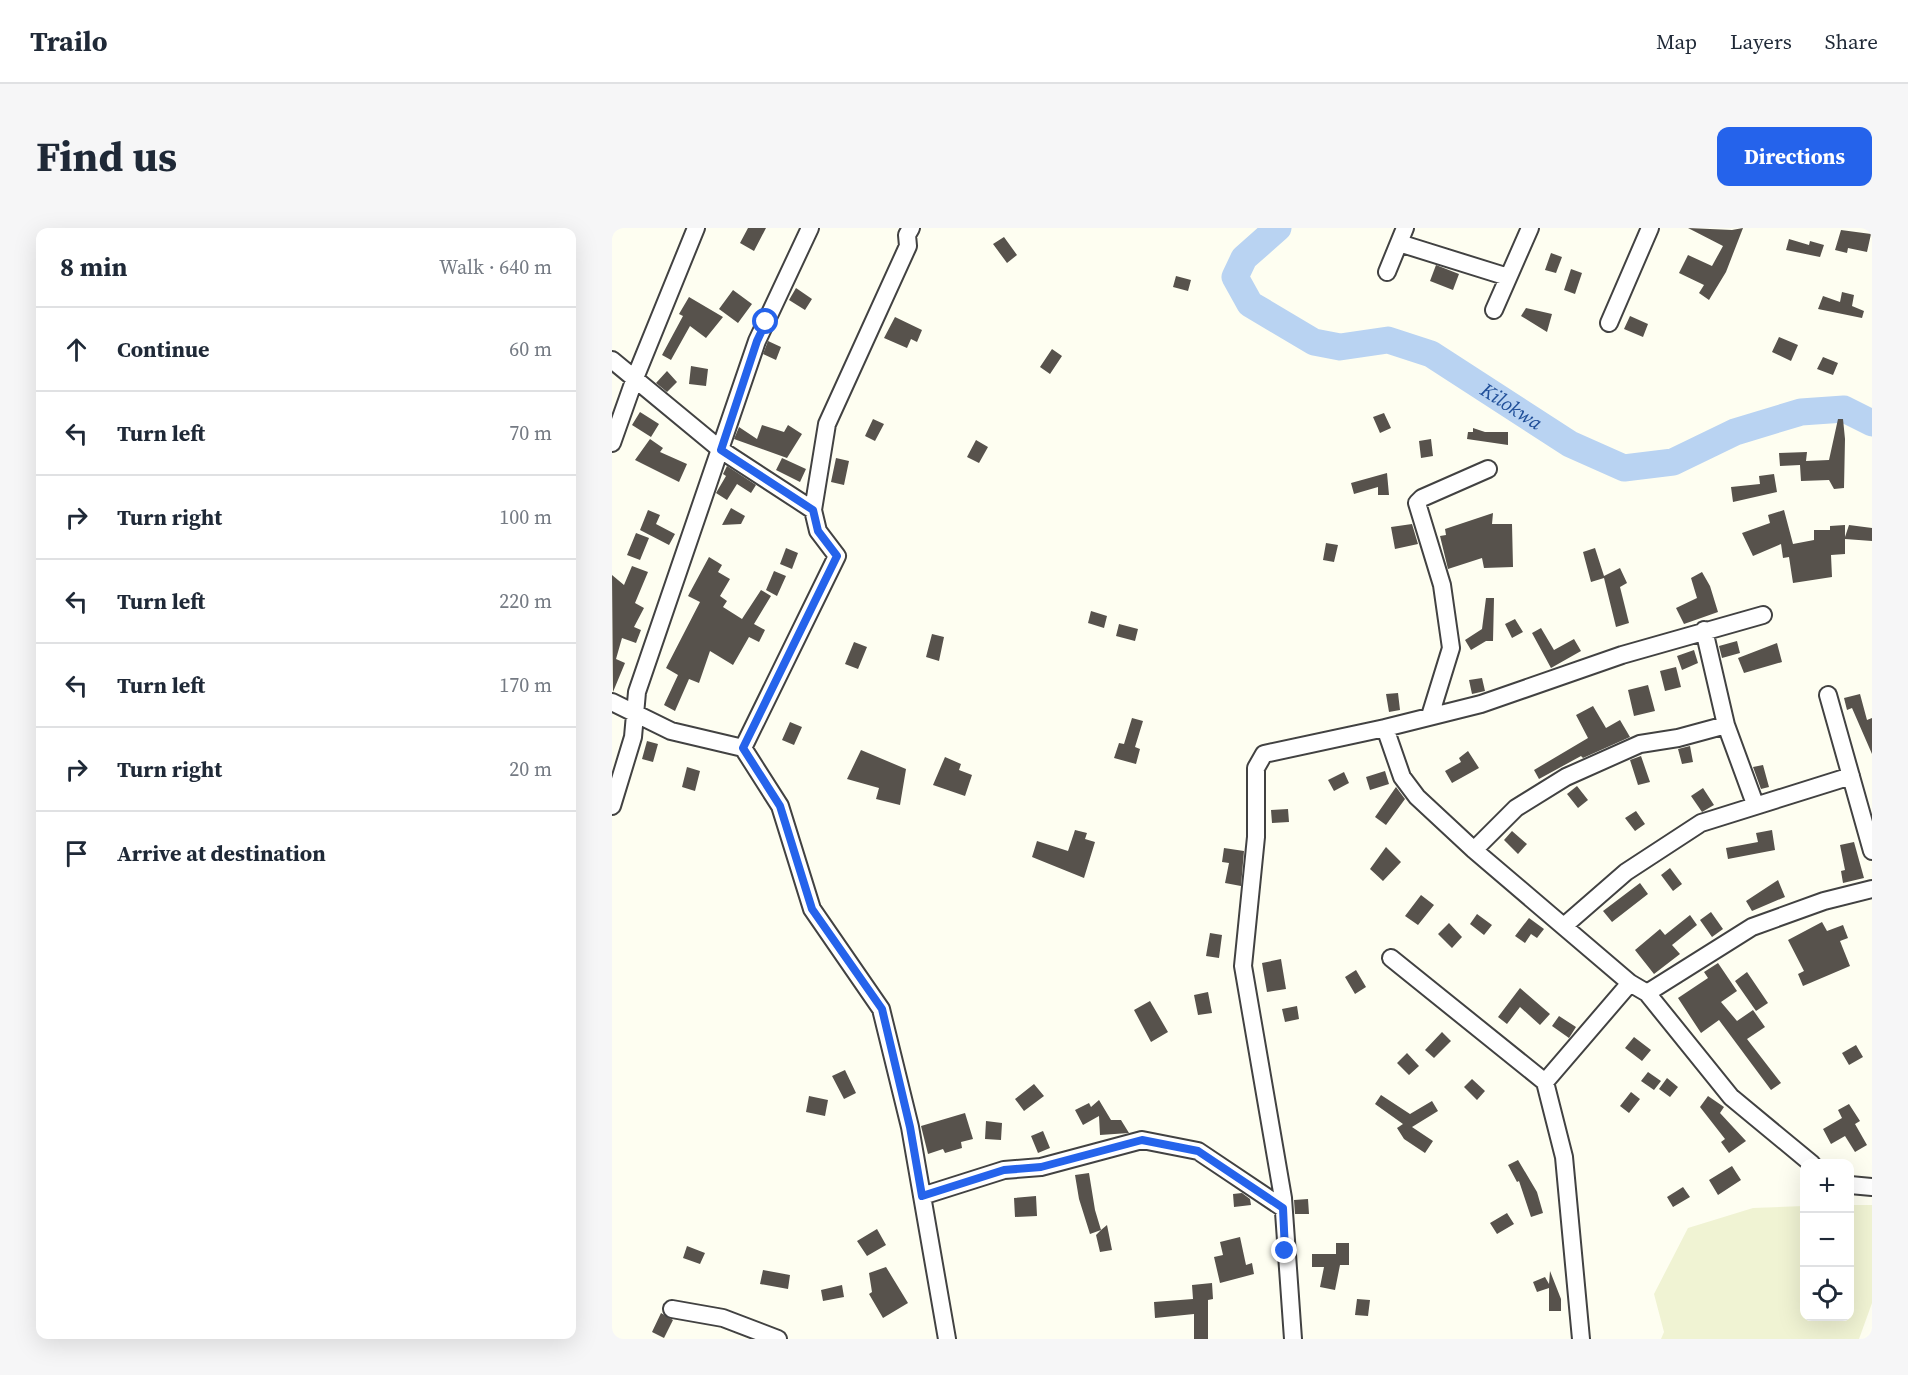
<!DOCTYPE html>
<meta charset="utf-8">
<style>
:root{--surface:#fff;--page:#f6f6f7;--text:#1f2937;--muted:#747a83;--line:#e0e1e3;--accent:#2563eb}
body{margin:0;font-family:"Source Serif 4",serif;background:var(--page);color:var(--text)}
.controls{position:absolute;right:18px;bottom:18px;display:grid;overflow:hidden;border-radius:12px;box-shadow:0 6px 24px #0002}
.controls button{width:54px;height:54px;display:grid;place-items:center;padding:0;border:0;border-bottom:2px solid var(--line);background:var(--surface);color:var(--text);font:30px sans-serif}
.stop{position:absolute;width:18px;height:18px;margin:-14px;border:4px solid #2563eb;border-radius:50%;background:#fff}
.stop.end{background:#2563eb;border-color:#fff;box-shadow:0 2px 6px #0008}
.list{margin:0;padding:0;list-style:none}
h2{display:flex;justify-content:space-between;align-items:center;height:78px;margin:0;padding:0 24px;font-size:26px}
h2 small{font-size:20px;font-weight:400;color:var(--muted)}
.list li{display:grid;grid-template-columns:39px 1fr auto;gap:18px;align-items:center;box-sizing:border-box;height:84px;padding:0 24px;border-top:2px solid var(--line)}
.list b{display:block;font-size:22px;white-space:nowrap}
.list em{font-size:20px;font-style:normal;color:var(--muted)}
.icon{flex:none;width:33px;height:33px;fill:none;stroke:currentColor;stroke-width:2;stroke-linecap:round;stroke-linejoin:round}
.map{position:relative;flex:none;width:1260px;height:1111px;overflow:hidden;border-radius:12px}
header{display:flex;align-items:center;gap:36px;box-sizing:border-box;height:84px;padding:0 30px;background:var(--surface);border-bottom:2px solid var(--line)}
header strong{font-size:28px}
nav{display:flex;gap:33px;margin-inline-start:auto;font-size:21px}
.intro{display:flex;align-items:center;justify-content:space-between;box-sizing:border-box;height:144px;padding:0 36px}
h1{margin:0;font-size:42px}
.button{padding:15px 27px;border-radius:12px;background:var(--accent);color:#fff;font-size:21px;font-weight:700}
main{display:flex;gap:36px;padding:0 36px}
aside{flex:1;background:var(--surface);border-radius:12px;box-shadow:0 6px 24px #0002}
.map>svg:first-child{display:block}
.farmland{fill:#f0f3d3}
.lines{fill:none;stroke-linecap:round;stroke-linejoin:round}
.river{stroke:#b9d3f2;stroke-width:27}
.building{fill:#57524c}
.minor-casing{stroke:#424242;stroke-width:20}
.minor{stroke:#fff;stroke-width:16}
.route{stroke:#2563eb;stroke-width:8}
.labels{text-anchor:middle;stroke-width:6;stroke-linejoin:round;paint-order:stroke}
.water-label{font-size:20px;font-style:italic;fill:#204f99;stroke:#fff}
</style>
<header>
<strong>Trailo</strong>
<nav><a>Map</a><a>Layers</a><a>Share</a></nav>
</header>
<div class="intro"><h1>Find us</h1><a class="button">Directions</a></div>
<main>
<aside>
<h2>8 min<small>Walk · 640 m</small></h2>
<ul class="list">
<li><svg class="icon" aria-label="ahead" viewBox="0 0 24 24"><path d="M12 20V5M6 11l6-6 6 6"/></svg><div><b>Continue</b></div><em>60 m</em></li>
<li><svg class="icon" aria-label="left" viewBox="0 0 24 24"><path d="M17 20v-9H6M10 6l-5 5 5 5"/></svg><div><b>Turn left</b></div><em>70 m</em></li>
<li><svg class="icon" aria-label="right" viewBox="0 0 24 24"><path d="M7 20v-9h11M14 6l5 5-5 5"/></svg><div><b>Turn right</b></div><em>100 m</em></li>
<li><svg class="icon" aria-label="left" viewBox="0 0 24 24"><path d="M17 20v-9H6M10 6l-5 5 5 5"/></svg><div><b>Turn left</b></div><em>220 m</em></li>
<li><svg class="icon" aria-label="left" viewBox="0 0 24 24"><path d="M17 20v-9H6M10 6l-5 5 5 5"/></svg><div><b>Turn left</b></div><em>170 m</em></li>
<li><svg class="icon" aria-label="right" viewBox="0 0 24 24"><path d="M7 20v-9h11M14 6l5 5-5 5"/></svg><div><b>Turn right</b></div><em>20 m</em></li>
<li><svg class="icon" aria-label="arrive" viewBox="0 0 24 24"><path d="M6 21V4h12l-3 4 3 4H6"/></svg><div><b>Arrive at destination</b></div></li>
</ul>
</aside>
<div class="map">
<svg width="1260" height="1111" viewBox="0 0 1260 1111">
<rect width="100%" height="100%" fill="#fefef1"/>
<!-- farmland -->
<path class="farmland" d="M1238,977h22v98l-13,36h-198l3,-7 -10,-38 34,-66 65,-20 51,-2v110h46z"/>
<g class="lines">
<!-- river -->
<path class="river" id="s1" d="M666,0l-34,30 -9,19 15,27 64,38 26,5 48,-7 43,14 139,90 54,24 49,-6 62,-30 66,-20 43,-3 28,14"/>
</g>
<!-- building -->
<path class="building" d="M136,0h18l-12,23 -14,-8z
M1076,0l44,2 11,-2 -17,44 -17,28 -10,-7 5,-8 -25,-12 9,-18 24,11 11,-20z
M1229,2l30,4 -4,18 -19,-4 -1,5 -12,-3z
M392,9l13,18 -10,8 -14,-19z
M1177,11l20,6 1,-4 14,4 -4,12 -34,-7z
M939,25l11,4 -6,16 -11,-3z
M824,37l23,9 -6,16 -23,-9z
M959,41l11,4 -7,21 -11,-4z
M564,48l15,4 -3,11 -15,-4z
M184,60l16,11 -7,11 -16,-10z
M121,62l19,14 -14,19 -19,-14z
M1230,64l12,3 -2,11 12,5 -2,7 -44,-9 5,-13 17,6z
M77,69l34,20 -17,21 -16,-12 -19,34 -9,-5 21,-39 -4,-2z
M914,80l26,6 -5,18 -26,-16z
M1018,88l18,8 -5,13 -19,-8z
M283,89l27,13 -5,12 -6,-3 -4,9 -23,-10z
M1167,109l19,8 -7,16 -19,-9z
M156,113l13,6 -5,13 -13,-6z
M440,121l10,7 -12,18 -10,-7z
M1211,129l15,6 -5,12 -16,-6z
M79,138l17,3 -2,17 -17,-2z
M55,143l10,11 -10,10 -11,-9z
M28,184l19,12 -8,13 -19,-12z
M772,185l7,15 -11,5 -7,-16z
M261,191l11,5 -9,17 -10,-5z
M1226,191h5l2,20 -1,49 -10,1 -5,-9 -28,1 -1,-16 -20,1 -1,-13 28,-1 -1,9 23,-1z
M150,197l22,7 4,-7 14,9 -15,24 -53,-19 5,-12 18,12z
M861,200l12,4h23v13l-41,-6 1,-7h5z
M38,211l13,9 -3,4 27,12 -8,18 -44,-22z
M819,211l2,17 -12,2 -2,-17z
M364,212l12,7 -9,16 -12,-6z
M170,230l24,11 -6,13 -24,-12z
M224,230l13,3 -5,24 -13,-3z
M115,238l29,19 -5,8 -14,-9 -10,16 -11,-7 10,-17 -3,-2z
M775,245l2,22h-11v-8l-24,7 -3,-11z
M1162,246l3,18 -44,10 -2,-15 29,-3 -1,-8z
M119,280l14,8 -4,8 -19,1z
M36,282l12,5 -4,9 19,10 -6,11 -29,-15z
M1172,282l9,34 21,-4v-10h16v-4l15,-1v12l4,-12 23,3v13l-27,-2v15l-14,1 1,22 -39,6 -4,-26 -6,1 -2,-14 -28,12 -11,-23 28,-10 -2,-8z
M881,285l-1,11h20l1,43 -29,1 -2,-10 -34,11 -8,-33 6,-1 -1,-6z
M800,296l6,20 -23,5 -4,-22z
M24,305l13,5 -9,22 -13,-5z
M714,315l12,2 -4,17 -11,-2z
M174,320l12,5 -6,16 -12,-5z
M983,320l9,28 16,-8 7,15 -7,4 9,36 -13,4 -12,-49 -13,4 -8,-30z
M97,329l13,8 -4,7 12,7 -10,17 7,5 -4,6 19,12 19,-29 10,6 -17,28 11,6 -6,12 -10,-5 -16,28 -23,-14 -11,32 -10,-4 -14,32 -11,-6 14,-30 -12,-7 34,-66 -12,-6z
M20,338l16,6 -13,31 9,5 -10,19 7,3 -5,13 -14,-5 -6,21 9,4 -12,29 -1,-117 12,10z
M162,343l12,5 -9,20 -11,-6z
M1090,344l8,14 8,26 -34,12 -8,-16 21,-10 -6,-20z
M874,370h8l-1,43h-7l-15,9 -6,-10 17,-11z
M479,383l16,5 -3,12 -16,-5z
M903,391l8,13 -11,6 -7,-14z
M507,396l19,5 -3,12 -19,-5z
M929,400l13,22 20,-11 7,12 -30,17 -19,-35z
M320,406l12,3 -5,24 -13,-4z
M1125,413l3,12 -18,5 -3,-12z
M242,414l13,5 -9,22 -13,-5z
M1165,415l5,19 -38,11 -6,-15z
M1082,422l4,13 -16,7 -5,-14z
M1064,439l5,20 -16,4 -5,-20z
M870,450l3,13 -13,3 -3,-14z
M1036,457l7,26 -21,5 -6,-26z
M786,465l2,17 -11,2 -3,-18z
M1248,466l7,26 5,-2v36l-20,-46 -5,2 -3,-12z
M981,478l13,22 14,-8 10,17 -47,21 -2,-2 -42,23 -5,-9 54,-32 -12,-23z
M520,490l11,3 -8,26 5,2 -4,15 -22,-6 5,-15 5,1z
M178,494l12,5 -8,18 -12,-5z
M35,513l11,3 -5,18 -11,-3z
M1078,518l3,16 -11,2 -4,-15z
M249,522l45,19 -6,36 -24,-6 3,-11 -32,-9z
M856,523l11,17 -27,15 -7,-12 16,-9 -2,-4z
M1029,528l9,26 -12,3 -8,-25z
M333,529l16,7 -2,6 13,5 -7,21 -32,-11z
M1151,537l6,22 -8,2 -8,-22z
M75,539l13,4 -5,20 -13,-4z
M773,543l4,13 -19,6 -4,-13z
M732,544l5,11 -15,8 -6,-11z
M965,558l11,14 -10,8 -11,-14z
M784,559l9,12 -19,26 -11,-8z
M1091,560l11,17 -12,7 -11,-16z
M676,581l1,13 -17,1 -1,-13z
M1024,583l9,13 -10,7 -10,-13z
M463,602l12,3 -2,6 10,3 -11,36 -52,-21 5,-16 31,10z
M1160,602l3,20 -47,9 -2,-11 32,-6 -2,-9z
M900,603l15,13 -9,10 -14,-14z
M1242,614l10,36 -21,5 -2,-12 4,-1 -5,-25z
M774,619l15,15 -18,19 -13,-12z
M612,620l20,3 -3,35 -16,-3 4,-20 -7,-1z
M1058,640l12,16 -9,7 -12,-16z
M1166,652l7,17 -33,14 -6,-10z
M1028,655l8,11 -36,28 -9,-11z
M809,667l13,10 -16,20 -13,-9z
M1099,684l12,17 -11,8 -12,-17z
M865,686l15,11 -8,10 -14,-11z
M1078,687l7,10 -25,20 8,9 -26,20 -19,-24 25,-21 5,6z
M917,690l15,11 -7,9 -6,-4 -6,9 -10,-7z
M1210,694l5,9 16,-6 5,13 -8,3 10,25 -47,20 -5,-12 6,-3 -16,-31z
M837,695l13,14 -10,11 -14,-14z
M598,705l12,2 -3,23 -13,-2z
M669,731l5,30 -19,3 -5,-29z
M1106,735l19,28 -16,11 16,19 16,-11 12,17 -18,12 34,44 -10,7 -52,-70 -18,13 -23,-35 30,-20 -4,-6z
M744,742l10,17 -11,7 -10,-17z
M1135,744l21,31 -12,8 -21,-30z
M908,760l30,26 -10,11 -20,-18 -13,17 -9,-7z
M596,764l4,21 -14,2 -4,-20z
M538,773l18,31 -17,10 -17,-32z
M685,778l2,13 -14,3 -3,-13z
M947,788l17,11 -7,11 -17,-12z
M830,804l9,9 -17,17 -9,-8z
M1022,809l17,13 -9,11 -17,-13z
M1244,817l7,12 -14,8 -7,-12z
M795,825l12,13 -10,9 -12,-12z
M233,842l11,23 -12,6 -12,-23z
M1036,844l13,9 -7,9 -13,-9z
M1055,850l11,9 -8,10 -11,-8z
M860,851l13,12 -8,9 -13,-13z
M422,856l10,12 -20,15 -9,-12z
M1019,864l9,7 -11,14 -9,-7z
M769,867l29,19 22,-13 6,10 -26,16 21,14 -8,12 -21,-14 -7,-11 6,-4 -28,-20z
M197,868l19,4 -3,16 -19,-4z
M1096,868l16,11 -4,6 26,28 -17,12 -8,-11 4,-3 -25,-32z
M487,872l12,20h10l8,13 -29,2 -1,-19 -16,9 -8,-15 14,-7 2,4z
M1237,876l11,17 -5,3 12,21 -12,7 -10,-16 -14,8 -8,-15 19,-11 -4,-8z
M353,885l8,26 -12,3 1,6 -17,5 -2,-4 -15,5 -7,-28z
M374,893l16,2 -1,17 -16,-1z
M431,903l7,17 -12,5 -7,-17z
M906,932l19,32 6,21 -12,4 -12,-36 -2,1 -9,-17z
M1120,938l9,14 -23,15 -9,-15z
M477,945l6,37 6,20 6,-5 5,25 -12,2 -4,-17 5,-5 -11,4 -11,-35 -4,-24z
M1071,959l7,10 -17,10 -6,-10z
M630,965l8,6 1,6 -17,2 -1,-13z
M424,968l1,20 -22,1 -1,-19z
M696,971l1,15h-14l-1,-14z
M895,985l7,11 -17,10 -7,-11z
M265,1001l9,16 -19,11 -10,-15z
M628,1009l6,28 6,-2 2,11 -34,9 -6,-26 9,-2 -3,-13z
M724,1015h13v22h-9l-5,25 -15,-3 4,-20h-12v-13h24z
M75,1018l18,7 -5,11 -17,-6z
M274,1039l22,36 -25,15 -14,-24 3,-2 -3,-19z
M151,1042l27,5 -2,14 -28,-5z
M938,1043l11,28v12h-12v-23l-12,4 -4,-10 12,-5 4,7z
M600,1055l1,16 -5,1v39h-14v-25l-39,4 -1,-16 39,-3 -1,-14z
M230,1057l2,12 -21,4 -2,-11z
M745,1071l13,1 -2,16 -13,-1z
M49,1085l12,7 -9,18 -12,-6z"/>
<g class="lines">
<!-- minor casing -->
<g class="minor-casing">
<path id="minor" d="M787,15l109,34
M775,44l18,-44
M882,82l36,-82
M997,95l41,-95
M0,132l109,90 92,60
M0,215l23,-65 61,-150
M1151,387l-141,40 -141,49 -96,24 17,49 15,20 57,53 156,133 17,10 84,104 81,67
M1092,402l22,95 29,79
M1216,467l44,156
M0,474l59,29 72,17 37,58 32,103 69,100 29,118 37,212
M818,488l21,-68 -9,-63 -25,-82 5,-5 66,-29
M131,520l94,-192 -19,-25 -5,-21 14,-86 81,-178 -1,-11 4,-7
M0,578l21,-69 4,-45 120,-351 53,-113
M862,622l42,-42 50,-31 74,-33 38,-6 48,-13
M952,698l62,-54 75,-49 150,-47
M779,730l154,124 85,-99
M1035,765l105,-66 72,-26 48,-12
M933,854l19,75 17,182
M1238,957l22,2
M310,968l82,-26 37,-3 101,-27 56,11 85,57
M60,1081l51,9 55,21
M681,1111l-10,-141 -40,-232 13,-129v-69l8,-14 121,-26"/>
</g>
<!-- minor -->
<use href="#minor" class="minor"/>
</g>
<g class="lines">
<!-- route -->
<path class="route" d="M154,94l-9,19 -36,109 92,60 5,21 19,25 -94,192 37,58 32,103 70,100 28,118 12,69 82,-26 37,-3 101,-27 56,11 85,57 2,43"/>
</g>
<g class="labels">
<!-- water labels -->
<g class="water-label">
<text dy="7" stroke="none"><textPath href="#s1" startOffset="388">Kilokwa</textPath></text>
</g>
</g>
</svg>
<div class="controls">
<button>+</button>
<button>−</button>
<button><svg class="icon" aria-label="locate" viewBox="0 0 24 24"><circle cx="12" cy="12" r="6"/><path d="M12 2v4M12 18v4M2 12h4M18 12h4"/></svg></button>
</div>
<div class="stop" style="left:154px;top:94px"></div>
<div class="stop end" style="left:673px;top:1023px"></div>
</div>
</main>
